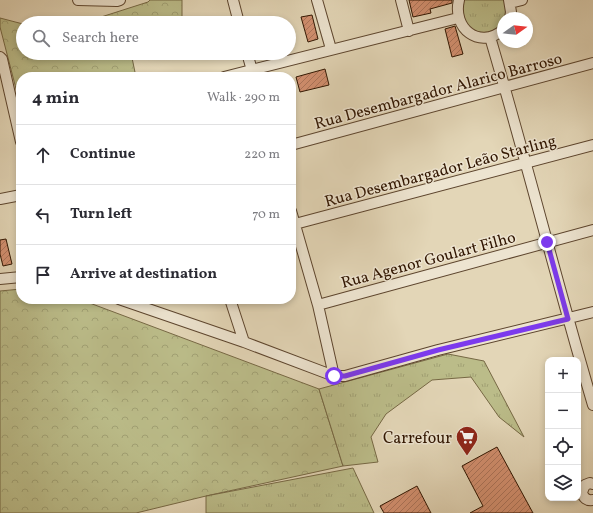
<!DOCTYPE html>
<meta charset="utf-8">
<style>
:root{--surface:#fff;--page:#f2f2f3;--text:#2b2b33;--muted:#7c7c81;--line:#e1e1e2}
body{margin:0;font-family:Vollkorn,serif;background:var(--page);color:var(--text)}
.controls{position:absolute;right:12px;bottom:12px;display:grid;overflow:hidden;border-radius:8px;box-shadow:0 2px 6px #0003}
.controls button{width:36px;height:36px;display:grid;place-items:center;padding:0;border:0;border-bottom:1px solid var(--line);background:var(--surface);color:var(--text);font:20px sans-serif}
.compass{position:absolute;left:497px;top:12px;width:36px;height:36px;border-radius:50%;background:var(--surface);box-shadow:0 2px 6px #0003;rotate:75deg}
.stop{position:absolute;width:12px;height:12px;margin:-9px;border:3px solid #7c3aed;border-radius:50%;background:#fff}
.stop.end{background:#7c3aed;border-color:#fff;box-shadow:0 1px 4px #0008}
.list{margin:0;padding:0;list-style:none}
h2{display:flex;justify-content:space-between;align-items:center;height:52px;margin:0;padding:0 16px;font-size:17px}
h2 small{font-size:13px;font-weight:400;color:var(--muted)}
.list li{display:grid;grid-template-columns:26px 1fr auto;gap:12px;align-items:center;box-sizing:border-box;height:60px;padding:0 16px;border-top:1px solid var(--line)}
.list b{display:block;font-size:15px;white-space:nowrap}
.list em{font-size:13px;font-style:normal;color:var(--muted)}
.icon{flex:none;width:22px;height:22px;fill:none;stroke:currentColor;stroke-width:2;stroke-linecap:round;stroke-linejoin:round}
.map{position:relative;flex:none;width:593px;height:513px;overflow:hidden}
.search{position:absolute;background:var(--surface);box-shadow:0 2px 6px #0003;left:16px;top:16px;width:280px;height:44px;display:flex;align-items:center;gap:10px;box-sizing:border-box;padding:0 14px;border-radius:22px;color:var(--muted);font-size:15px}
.panel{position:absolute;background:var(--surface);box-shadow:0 2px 6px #0003;left:16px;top:72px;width:280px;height:232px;border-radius:16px}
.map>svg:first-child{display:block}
.forest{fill:url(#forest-crowns);stroke:#766844}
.park{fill:url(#park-tufts);stroke:#766844}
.building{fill:url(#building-hatch);stroke:#301500}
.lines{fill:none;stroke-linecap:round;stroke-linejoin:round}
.minor-casing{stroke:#5d452e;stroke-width:12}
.minor{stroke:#ede4d0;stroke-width:10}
.route{stroke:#7c3aed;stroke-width:5}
.labels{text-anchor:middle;stroke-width:3;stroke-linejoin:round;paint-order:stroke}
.street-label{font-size:16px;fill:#301500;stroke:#ede4d0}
.poi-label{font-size:16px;fill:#301500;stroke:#ede4d0;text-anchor:end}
</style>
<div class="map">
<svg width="593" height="513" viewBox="0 0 593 513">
<defs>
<pattern id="forest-crowns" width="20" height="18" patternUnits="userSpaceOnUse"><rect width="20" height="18" fill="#bbbc89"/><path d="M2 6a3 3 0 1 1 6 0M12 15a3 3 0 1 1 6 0" fill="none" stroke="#a1a174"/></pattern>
<pattern id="park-tufts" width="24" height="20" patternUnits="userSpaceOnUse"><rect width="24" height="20" fill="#bbbc89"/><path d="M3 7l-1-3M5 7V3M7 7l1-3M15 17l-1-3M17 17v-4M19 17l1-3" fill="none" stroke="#a1a174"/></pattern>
<pattern id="building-hatch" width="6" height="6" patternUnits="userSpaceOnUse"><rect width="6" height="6" fill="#d39070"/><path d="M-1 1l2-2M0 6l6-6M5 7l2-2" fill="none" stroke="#ac745a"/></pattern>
</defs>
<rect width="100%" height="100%" fill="#e3d6b7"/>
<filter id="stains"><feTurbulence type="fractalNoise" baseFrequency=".005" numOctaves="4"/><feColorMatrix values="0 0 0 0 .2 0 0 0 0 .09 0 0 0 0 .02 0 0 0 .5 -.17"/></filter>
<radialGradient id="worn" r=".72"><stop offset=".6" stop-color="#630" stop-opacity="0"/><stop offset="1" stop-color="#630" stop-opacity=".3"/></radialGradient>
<!-- forest -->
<path class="forest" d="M150,0h32v17l-14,6h-72l2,-5 50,-16z
M0,18l23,6v29h108l5,24h-115v31l-21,-81z
M21,289v10h58l240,90 24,77 -137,30 -70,17h-136v-222z"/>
<!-- park -->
<path class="park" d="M464,0h40c3,6 3,12 1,18h-2v4c-9,13 -29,15 -38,0 -4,-7 -3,-15 -1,-22z
M448,354l36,7 40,76 -25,-20 -28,-40 -39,3 -46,34 -15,23 7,25 -35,4 -24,-77z
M353,468l21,45h-168v-17z"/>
<!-- building -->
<path class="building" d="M409,0h43v3l-22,6 1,4 -18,4z
M312,15l6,24 -10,3 -7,-25z
M455,26l8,28 -11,3 -7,-28z
M325,69l4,16 -29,7 -4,-15z
M6,239l6,25 -9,2 -3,-12v-14z
M497,447l36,66h-63l13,-7 -21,-40z
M417,486l14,27h-47l-4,-7z"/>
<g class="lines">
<!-- minor casing -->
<g class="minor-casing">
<path id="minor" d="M78,0l39,1 3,-1
M233,0l6,23
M317,0l14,49
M401,0l8,31
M459,0c-7,28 20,50 44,30
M509,0l2,12 -1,6
M510,3l12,-3
M490,37c36,122 67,246 103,368
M247,53l7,24
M0,57l2,2 19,83
M224,77l234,-59
M291,145l302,-82
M0,199l21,-4
M291,211l27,94 16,71
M295,224l298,-79
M0,279l21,-2
M119,299l125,43 90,34h11l93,-26 155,-38
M230,299l14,43
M318,305l275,-75
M593,484l-3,-1 -5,2 -3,7c1,6 5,9 11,8"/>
</g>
<!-- minor -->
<use href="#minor" class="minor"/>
</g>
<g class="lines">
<!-- route -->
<path class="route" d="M334,376h11l93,-26 130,-31 -21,-77"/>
</g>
<!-- icons -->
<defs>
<g id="supermarket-pin" transform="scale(1.15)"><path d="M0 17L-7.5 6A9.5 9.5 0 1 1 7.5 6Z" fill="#8f2418" stroke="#ede4d0"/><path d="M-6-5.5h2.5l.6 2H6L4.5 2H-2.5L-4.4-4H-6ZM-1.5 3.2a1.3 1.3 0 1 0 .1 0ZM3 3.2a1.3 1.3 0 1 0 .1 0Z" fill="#fff"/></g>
</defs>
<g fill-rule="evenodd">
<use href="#supermarket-pin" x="467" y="437"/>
</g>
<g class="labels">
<!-- street labels -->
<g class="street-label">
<text transform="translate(438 90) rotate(-15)" y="6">Rua Desembargador Alarico Barroso</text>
<text transform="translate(440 170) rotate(-15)" y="6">Rua Desembargador Leão Starling</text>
<text transform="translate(428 259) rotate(-15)" y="6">Rua Agenor Goulart Filho</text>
</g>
<!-- poi labels -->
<g class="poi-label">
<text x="452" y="443">Carrefour</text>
</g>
</g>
<rect width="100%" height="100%" filter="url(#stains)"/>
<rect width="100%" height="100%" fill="url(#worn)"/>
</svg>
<div class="controls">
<button>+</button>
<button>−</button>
<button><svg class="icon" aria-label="locate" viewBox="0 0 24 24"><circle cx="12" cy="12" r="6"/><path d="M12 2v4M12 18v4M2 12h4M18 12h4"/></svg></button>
<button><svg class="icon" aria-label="layers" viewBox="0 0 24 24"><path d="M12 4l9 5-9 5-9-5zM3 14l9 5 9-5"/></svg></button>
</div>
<svg class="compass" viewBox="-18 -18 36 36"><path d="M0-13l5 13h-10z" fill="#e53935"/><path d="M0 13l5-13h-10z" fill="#7c7c81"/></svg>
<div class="stop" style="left:334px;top:376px"></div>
<div class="stop end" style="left:547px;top:242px"></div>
<div class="search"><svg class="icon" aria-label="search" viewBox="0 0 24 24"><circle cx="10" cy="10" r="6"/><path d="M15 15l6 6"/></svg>Search here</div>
<section class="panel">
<h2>4 min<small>Walk · 290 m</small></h2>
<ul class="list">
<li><svg class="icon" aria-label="ahead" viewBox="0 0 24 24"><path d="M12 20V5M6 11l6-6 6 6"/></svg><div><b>Continue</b></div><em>220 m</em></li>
<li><svg class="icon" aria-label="left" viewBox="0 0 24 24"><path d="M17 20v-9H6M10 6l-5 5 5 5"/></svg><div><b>Turn left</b></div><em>70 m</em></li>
<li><svg class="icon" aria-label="arrive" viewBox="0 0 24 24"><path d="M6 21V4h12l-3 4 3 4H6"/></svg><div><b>Arrive at destination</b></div></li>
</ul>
</section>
</div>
